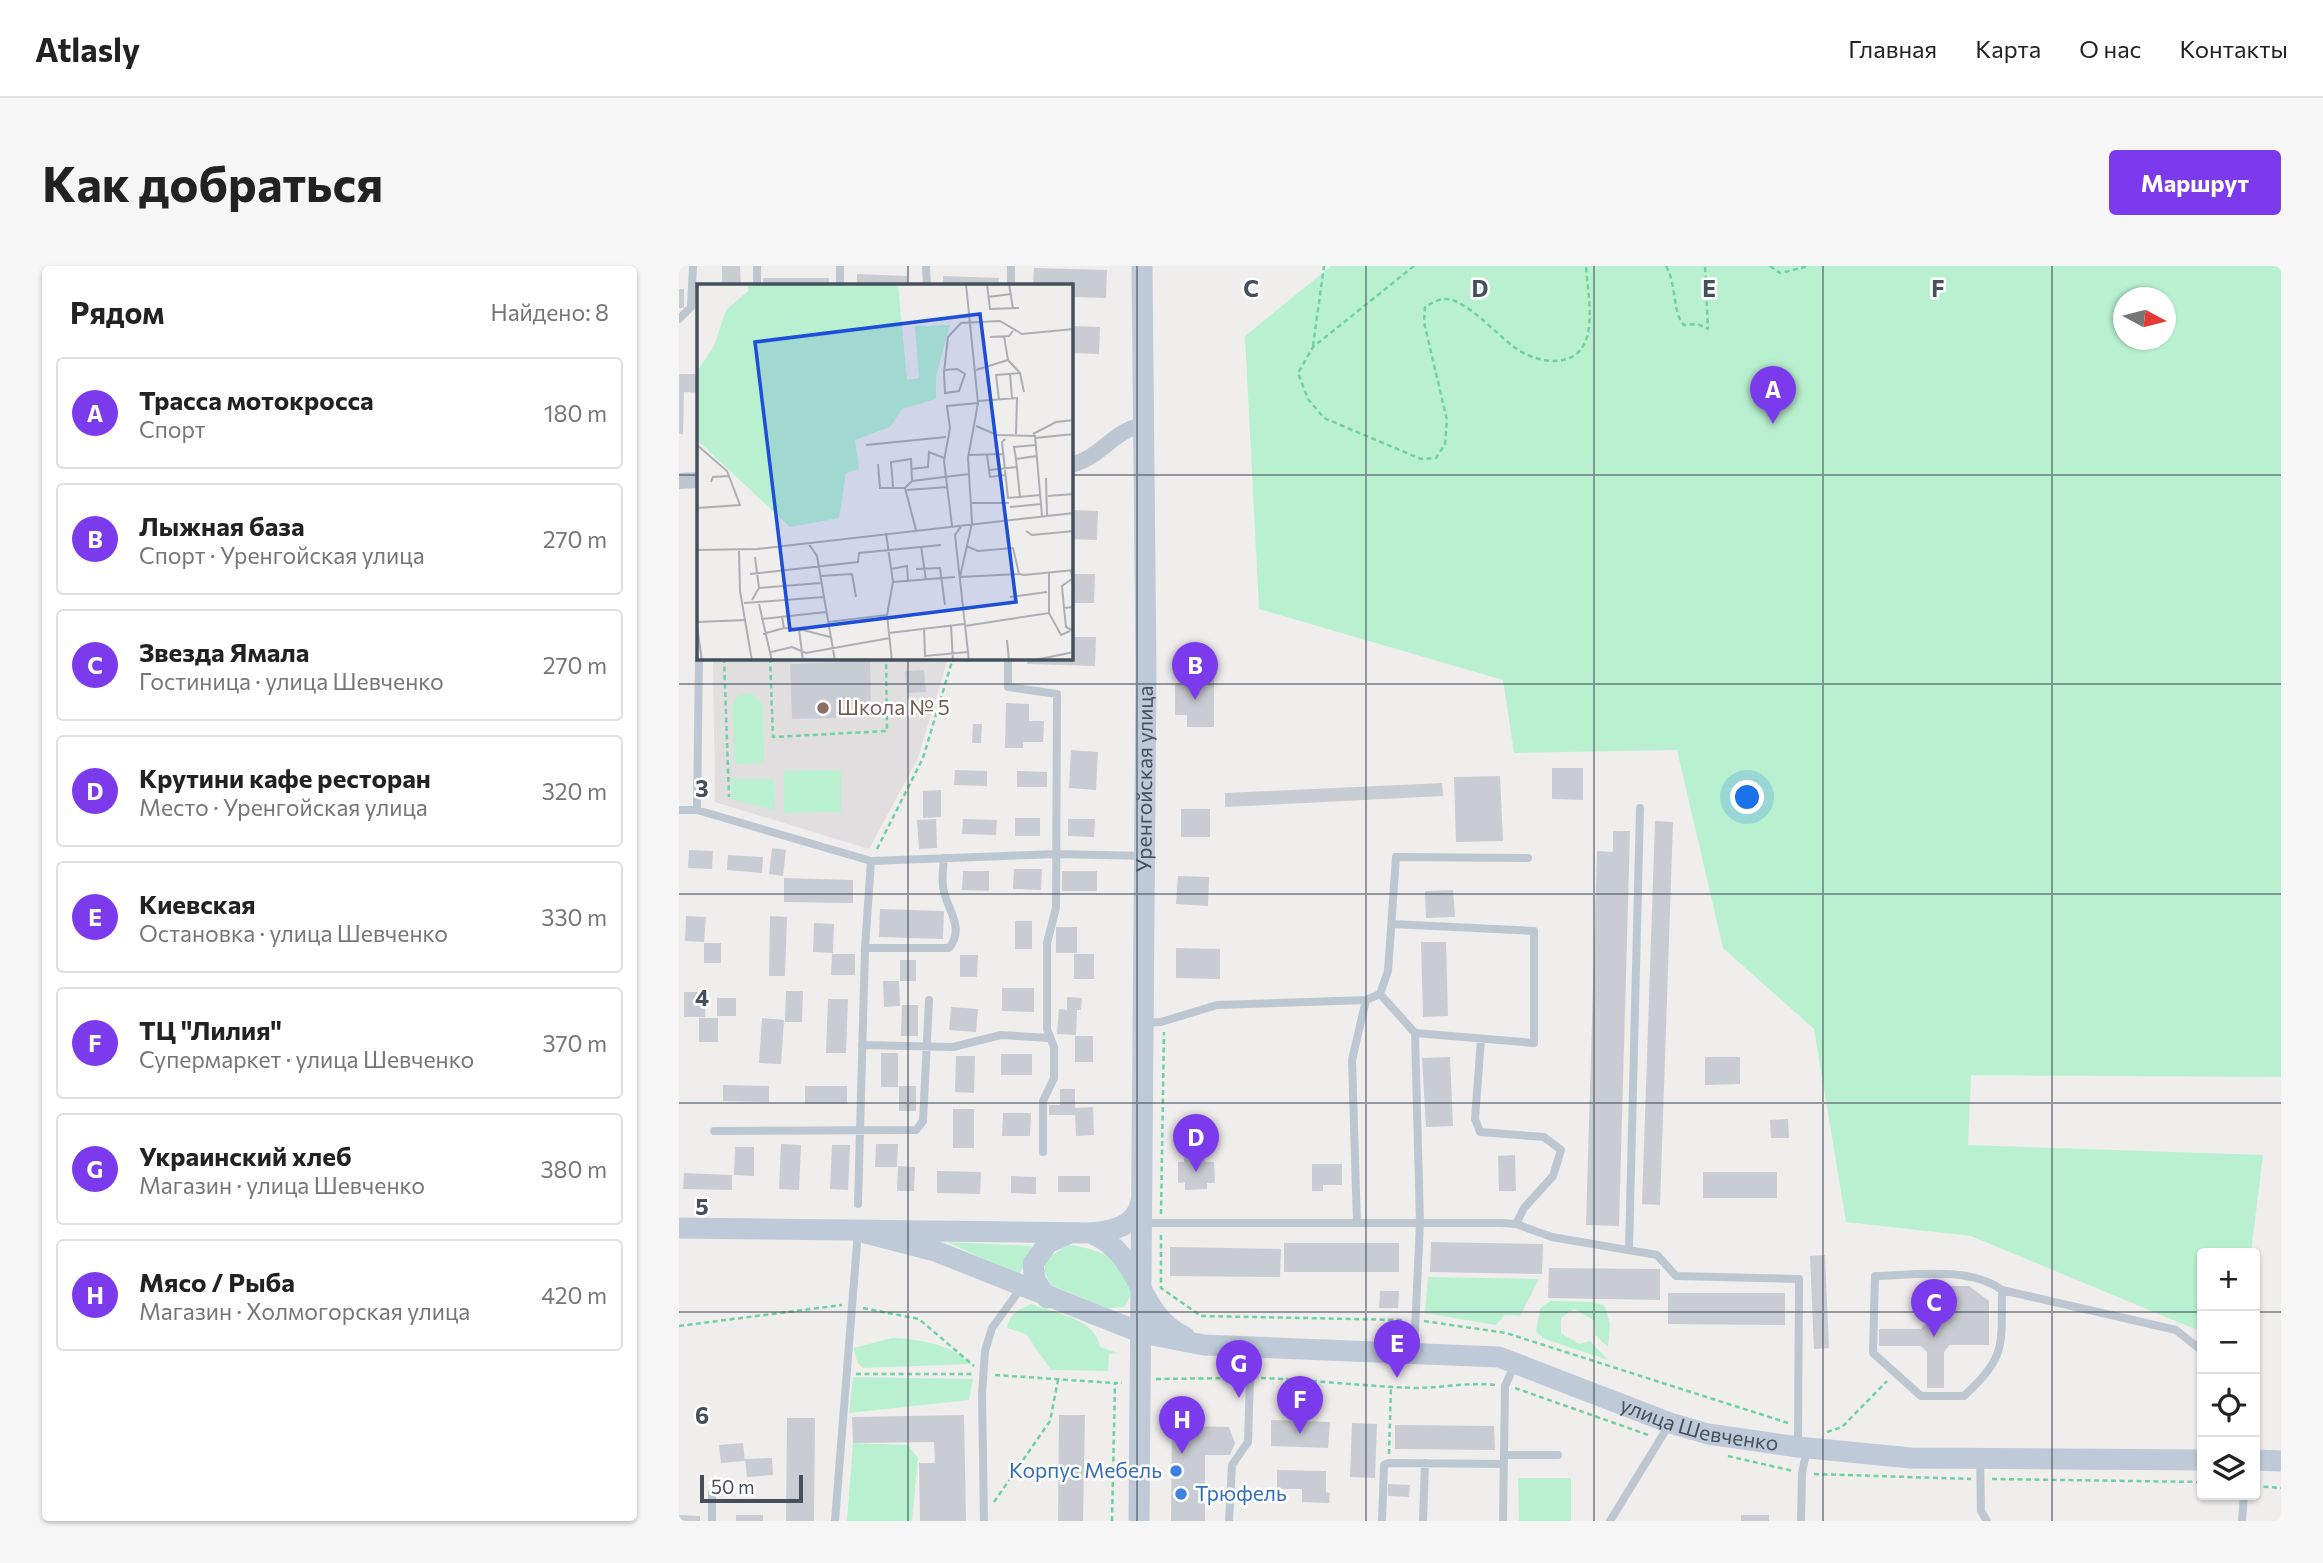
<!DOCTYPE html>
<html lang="ru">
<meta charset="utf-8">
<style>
:root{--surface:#fff;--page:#f6f6f6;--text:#222;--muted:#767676;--line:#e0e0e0;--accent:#7c3aed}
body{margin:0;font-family:Commissioner,sans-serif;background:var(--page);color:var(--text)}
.controls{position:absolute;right:21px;bottom:21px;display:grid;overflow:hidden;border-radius:7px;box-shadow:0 2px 5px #0004}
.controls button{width:63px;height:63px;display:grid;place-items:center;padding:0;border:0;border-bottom:2px solid var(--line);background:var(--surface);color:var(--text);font:35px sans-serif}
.compass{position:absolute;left:1434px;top:21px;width:63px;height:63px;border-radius:50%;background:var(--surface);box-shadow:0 2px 5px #0004;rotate:97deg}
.scale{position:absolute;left:21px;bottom:18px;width:103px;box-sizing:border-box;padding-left:7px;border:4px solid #45505c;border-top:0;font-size:19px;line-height:24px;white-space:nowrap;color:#45505c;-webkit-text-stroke:5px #fff;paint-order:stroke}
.you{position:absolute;left:1069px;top:532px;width:24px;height:24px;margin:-18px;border:5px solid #fff;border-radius:50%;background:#1a73e8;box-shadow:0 0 0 10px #1a73e833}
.badge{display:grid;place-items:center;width:46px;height:46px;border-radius:50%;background:var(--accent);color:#fff;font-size:23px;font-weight:700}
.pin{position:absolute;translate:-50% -58px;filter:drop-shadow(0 2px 4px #0008)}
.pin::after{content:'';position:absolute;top:37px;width:24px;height:21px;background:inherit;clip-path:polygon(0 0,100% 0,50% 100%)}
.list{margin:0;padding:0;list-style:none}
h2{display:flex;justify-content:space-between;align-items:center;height:91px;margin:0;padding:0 28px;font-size:30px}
h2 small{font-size:23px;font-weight:400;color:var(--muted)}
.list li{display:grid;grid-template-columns:46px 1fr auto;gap:21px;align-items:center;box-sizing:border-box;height:112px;margin:0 14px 14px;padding:0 14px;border:2px solid var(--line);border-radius:7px}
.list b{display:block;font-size:26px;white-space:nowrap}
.list p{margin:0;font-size:23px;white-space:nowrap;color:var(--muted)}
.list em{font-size:23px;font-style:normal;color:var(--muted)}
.icon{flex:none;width:38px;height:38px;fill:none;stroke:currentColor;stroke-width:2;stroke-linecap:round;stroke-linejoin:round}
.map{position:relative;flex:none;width:1602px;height:1255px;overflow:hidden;border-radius:7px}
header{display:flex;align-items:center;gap:42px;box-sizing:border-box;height:98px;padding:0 35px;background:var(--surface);border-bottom:2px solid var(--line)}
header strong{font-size:33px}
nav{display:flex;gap:38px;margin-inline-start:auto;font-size:24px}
.intro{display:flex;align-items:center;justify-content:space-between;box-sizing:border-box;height:168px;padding:0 42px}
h1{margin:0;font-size:49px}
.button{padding:18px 32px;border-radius:7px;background:var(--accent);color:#fff;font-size:24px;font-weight:700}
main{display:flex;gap:42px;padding:0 42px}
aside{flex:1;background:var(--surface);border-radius:7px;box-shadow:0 2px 5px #0004}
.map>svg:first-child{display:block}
.education{fill:#e1dedf}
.green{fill:#b9f1d0;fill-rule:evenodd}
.building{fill:#caccd3}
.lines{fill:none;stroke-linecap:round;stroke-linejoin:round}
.path{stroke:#70d0a4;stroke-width:2.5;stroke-dasharray:5 3.5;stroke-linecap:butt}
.lane{stroke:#bdc7d1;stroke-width:8}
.street{stroke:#bdc7d1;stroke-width:16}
.secondary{stroke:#bfcad8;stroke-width:21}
.grid{fill:none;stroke:#45505c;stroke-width:2;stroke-opacity:0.55}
.education-dot{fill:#8d6e63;stroke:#fff;stroke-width:2.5}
.shop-dot{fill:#3f7fe0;stroke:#fff;stroke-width:2.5}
.labels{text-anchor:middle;stroke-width:5;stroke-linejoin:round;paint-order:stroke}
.education-label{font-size:21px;fill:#785e54;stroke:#fff;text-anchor:start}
.street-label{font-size:21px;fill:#45505c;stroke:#fff}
.shop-label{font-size:21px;fill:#366cbe;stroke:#fff;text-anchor:end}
.inset-road{fill:none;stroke:#acaeb3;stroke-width:2}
.view{fill:#1d4ed8;fill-opacity:0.15;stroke:#1d4ed8;stroke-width:3.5}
.inset-edge{fill:none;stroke:#45505c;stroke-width:3.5}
.grid-label{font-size:23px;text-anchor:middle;font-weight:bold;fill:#45505c;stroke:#fff;stroke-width:5;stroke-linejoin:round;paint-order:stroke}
</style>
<header>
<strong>Atlasly</strong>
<nav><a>Главная</a><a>Карта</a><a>О нас</a><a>Контакты</a></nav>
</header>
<div class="intro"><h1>Как добраться</h1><a class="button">Маршрут</a></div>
<main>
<aside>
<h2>Рядом<small>Найдено: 8</small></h2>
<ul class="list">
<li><span class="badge">A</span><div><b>Трасса мотокросса</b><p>Спорт</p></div><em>180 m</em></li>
<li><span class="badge">B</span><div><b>Лыжная база</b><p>Спорт · Уренгойская улица</p></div><em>270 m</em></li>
<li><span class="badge">C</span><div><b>Звезда Ямала</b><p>Гостиница · улица Шевченко</p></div><em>270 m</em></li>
<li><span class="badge">D</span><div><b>Крутини кафе ресторан</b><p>Место · Уренгойская улица</p></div><em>320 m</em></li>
<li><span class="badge">E</span><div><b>Киевская</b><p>Остановка · улица Шевченко</p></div><em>330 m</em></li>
<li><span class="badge">F</span><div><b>ТЦ &quot;Лилия&quot;</b><p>Супермаркет · улица Шевченко</p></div><em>370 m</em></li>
<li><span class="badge">G</span><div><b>Украинский хлеб</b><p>Магазин · улица Шевченко</p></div><em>380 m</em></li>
<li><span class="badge">H</span><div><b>Мясо / Рыба</b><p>Магазин · Холмогорская улица</p></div><em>420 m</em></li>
</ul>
</aside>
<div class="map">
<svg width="1602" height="1255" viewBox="0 0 1602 1255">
<rect width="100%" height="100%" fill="#f0eded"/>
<!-- education -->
<path class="education" d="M34,392h235l-30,100 -49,91 -154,-47z"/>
<!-- green -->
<path class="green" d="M652,0h950v811l-310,-2 -3,70 295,10 -12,98h-49v79l-231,-96 -125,-14 -32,-193 -91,-81 -46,-198 -163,3 -11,-73 -244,-71 -14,-273zM1444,32h42v42h-42z
M64,428h10l10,11 1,58 -29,1 -3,-55 3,-11z
M162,504v42l-57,1v-42z
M53,513h42l1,31 -44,-11z
M268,976l85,4 -13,29z
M388,979c30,1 84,25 57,62l-17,1 -56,-23 -7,-14 3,-12z
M749,1011l111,2 -19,37 -15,-1 -9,10 -71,-12z
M872,1035l42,1 12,4 5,18 -2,23 -13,-12v-14l-21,-12 -13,9v15l18,11 11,-3 18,19 -63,-21 -9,-7 4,-24z
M352,1038c23,9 66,15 69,43l18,6 -9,1 -1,17 -57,-1 -25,-36 -19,-6c3,-15 11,-18 24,-24z
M213,1072c27,1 59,6 79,26l-108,4 -6,-6 -3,-14z
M174,1111l120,2 -4,21 -120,13z
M174,1177l55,2 10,13 -6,63h-65z
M839,1212h53v43h-52z"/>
<!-- building -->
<path class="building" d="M43,0h18l1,19h-19z
M355,2l73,2 -1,28 -35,-1v-12h-38z
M178,8l50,2v9h-50z
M264,10l56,2 -1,7h-55z
M84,12h66v7h-66z
M0,23h5v19h-5z
M392,60l29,1 -1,27 -28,-1z
M0,108h19v19l-14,-1 -1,42h-4z
M392,244l27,1 -1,29 -26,-1z
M392,308h24l-1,29h-23z
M392,371h25l-1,29 -68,-2v-6h44z
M191,395l1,56 -79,2 -2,-55z
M516,397h19v64h-27v-12h-12v-30h10v-12h10z
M245,404l2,22 -19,1 -2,-22z
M327,437l23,1v17h15l-1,21h-20v6h-18z
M294,458h9l-1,19h-9z
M392,484l27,2 -2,38 -27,-2z
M873,502h31v32l-31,-1z
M276,504l32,1v15l-33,-1z
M338,505l30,1v15h-30z
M821,510l3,65 -47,1 -2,-65z
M763,517l1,13 -218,11v-14z
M262,524v27l-18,1v-27z
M502,543h29v28h-29z
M336,552h25v18h-25z
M257,553l1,29 -18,1 -2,-29z
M284,553l34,1 -1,15 -34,-1z
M389,553h27l-1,18 -26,-1z
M976,555l18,1 -13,383 -18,-1z
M934,565h17l-11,395 -33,-1 11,-374 16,1z
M93,582l14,2 -3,26 -14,-2z
M10,584l24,1 -1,18 -24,-1z
M49,589l35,2 -1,16 -35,-3z
M335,603h28l-1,21 -28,-1z
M284,605h26v20l-27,-1z
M383,605h35v20h-35z
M499,610l31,1 -1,29 -32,-2z
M105,612l69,2v23l-69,-1z
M774,624l2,27 -29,1 -1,-27z
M201,643l64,2 -1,28 -64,-2z
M7,650l20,1 -2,25 -19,-1z
M91,650l17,1 -2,59h-16z
M336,655h17v28h-17z
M135,657l20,1 -1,29 -20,-1z
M377,661h21v26h-21z
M742,676h25l2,74 -25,1z
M25,677h17v20h-17z
M497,682l44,1v30l-44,-1z
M153,688h23v21h-24z
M395,688h20v25h-20z
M281,689h18l-1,22h-17z
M221,694h16v21h-16z
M204,715h16l1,25 -16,1z
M323,722h32v24l-32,-1z
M107,725h17l-1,31h-17z
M5,726h22l-1,25h-21z
M388,731l15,1 -1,12h-4l-1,25 -19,-1 2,-25 8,1z
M38,732h19v18h-19z
M149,733h20l-2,54h-20z
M223,739h16v31h-17z
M272,741l27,2 -2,23 -27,-2z
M20,752h19v24h-19z
M83,752l22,2 -3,44 -22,-1z
M396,770h18v26h-18z
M202,787h17v34h-17z
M322,788h31v21h-31z
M277,790h19l-1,37 -19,-1z
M771,791l3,69 -27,1 -4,-69z
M1026,791h35v27l-35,1z
M44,819l46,1v16l-46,-1z
M126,820h42v18h-42z
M220,820h17v25h-17z
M381,823h15v19l18,-1 1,28 -18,1 -1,-21h-26v-10h11z
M274,843h21v39h-21z
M324,847h28l-1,23h-28z
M1109,853l1,19h-18l-1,-18z
M102,878l20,1 -2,45 -20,-1z
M197,878h22l-1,23h-22z
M153,879h18l-2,45 -18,-1z
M56,881h19v29l-20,-1z
M526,889v7h9l1,21h-8v6l-22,1v-8l-7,1v-21h6v-6z
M836,889l1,36h-17l-1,-35z
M633,898h30v21h-19v6h-11z
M219,900l17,1 -1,24h-17z
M258,905l44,1 -1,22 -43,-1z
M1024,906h74v26h-74z
M5,907l48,2v15l-49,-1z
M332,910l25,1v17l-25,-1z
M379,910h32v16h-32z
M752,976l112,2 -1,30 -112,-2z
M605,977h115v29h-115z
M491,981l111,2 -1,28 -110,-1z
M1146,989l4,93 -15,1 -4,-93z
M870,1002l111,1v31l-112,-2z
M1247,1020h43l20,15v44h-39l-6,7v36h-17v-36l-6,-6h-42v-17h42l6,-7z
M701,1025h19l-1,17h-19z
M989,1027h117v32l-117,-1z
M285,1149l2,106h-46l-1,-58h16l-1,-21 -81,1 -1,-26z
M380,1149h26l-2,106h-25z
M108,1152h28l-1,103h-28z
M592,1154l59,2 -2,26 -57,-2z
M673,1157l25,1 -2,54 -25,-1z
M716,1159l99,1 1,24 -100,-1z
M511,1160l39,1 6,16 -5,12h-25v66h-34l1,-92h18z
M64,1177l2,18 -24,2 -2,-18z
M93,1192l1,17 -26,2 -2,-18z
M598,1204l49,1v21l4,1 -1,10 -27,-1v-13h-25z
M709,1218l22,1 -1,12 -21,-1z
M0,1249l21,1v5h-21z
M57,1249h27v6h-27z
M1062,1249h28v6h-28z"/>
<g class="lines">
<!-- path -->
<path class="path" d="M735,0l-101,81 -15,26 10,26 16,19 97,41 15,-1 9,-14 2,-24 -23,-98 1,-15c10,-6 19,-11 30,-6 18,7 43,34 59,46 10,8 27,14 40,14 49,-1 34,-61 32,-95
M987,0c11,18 6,47 18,59l14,-1 10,5 -3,-63
M1091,0l10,7 29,-7
M634,80l11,-80
M45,392l5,139
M91,392l3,79 114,-6 -1,-73
M198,583l46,-91 30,-100
M482,948l3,-182
M482,969v53l40,28 202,4
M184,1042l56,11 55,47
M745,1055l82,12 282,90
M0,1060l163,-21
M177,1108h116
M316,1109l119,8
M582,1112c51,2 102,8 153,10 28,0 53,-6 81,-3
M477,1113l85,-1
M836,1122l136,48
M1148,1166l15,-5 45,-46
M710,1188l2,-67
M1049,1190l65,15
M1135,1208l157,5
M1313,1213l210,3
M1576,1220l26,2
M315,1236l56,-81 8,-41
M433,1255l3,-138h7"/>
<!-- lane -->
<path class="lane" d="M247,0l1,19
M78,19v-19
M161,19v-19
M332,19v-19
M0,53l12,-12 2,-41
M329,392v29l49,7 -1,214 -9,35v86l7,18v31l-11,23v51
M0,544h18l174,51 186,-7 88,2
M18,544l2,-152
M713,658l142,7v112l-119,-10
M186,682h84c16,-19 -1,-38 -5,-56 -3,-10 -1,-23 0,-34
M701,728l35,39 5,190 -6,129
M466,757l16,-1 56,-17 149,-5 14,-6 8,-23 8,-114 132,1
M802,773l-6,80 5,13 64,5 17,13 -8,26 -29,32 -8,16
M183,779l91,2 48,-12 49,3
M35,865l202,-1 7,-9 6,-121
M179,938l7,-256 6,-87
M464,957h358l15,1 36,13 105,18 19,21 123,3 -1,165
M678,957l-5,-163 14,-60
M950,983l11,-441
M1323,1024c-1,56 5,67 -38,106h-43l-48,-43 2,-77c39,-1 93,-10 127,14l174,40 26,21
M825,1189h54
M1301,1193l1,52 6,10
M33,1227v28
M156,1255l23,-290
M305,1255l-2,-127 3,-43 7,-23 29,-40
M550,1255l3,-56 16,-23 3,-94
M703,1255l2,-56 5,-2 115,1
M744,1255l2,-58
M824,1255l2,-135 10,-22
M931,1255l59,-96
M1122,1255l1,-48 5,-25
M1563,1255l2,-26"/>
<!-- street -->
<path class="street" d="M392,199c30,-7 43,-36 73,-40
M0,215l19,-1"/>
<!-- secondary -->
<g class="secondary">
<path d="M0,962l412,5c54,23 43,80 94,104"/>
<path id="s1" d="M179,965l77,20 207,82 62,12 295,12 171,66 38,11 90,13 113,11 291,2"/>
<path d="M412,967c22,-2 46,-7 50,-32"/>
<path d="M368,1032l-12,-18 -2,-16 15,-21 20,-9"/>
<path d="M1576,1194l26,1"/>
<path id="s2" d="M460,1255l7,-848 -4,-407"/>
</g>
</g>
<!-- grid -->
<path class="grid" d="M229,0v19M458,0v1255M687,0v1255M915,0v1255M1144,0v1255M1373,0v1255M0,209h19M392,209h1210M229,392v863M0,418h1602M0,628h1602M0,837h1602M0,1046h1523M1576,1046h26"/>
<!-- markers -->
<circle class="education-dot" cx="144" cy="442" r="7"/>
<g class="shop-dot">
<circle cx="497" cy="1205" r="7"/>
<circle cx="502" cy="1228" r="7"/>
</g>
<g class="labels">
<!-- education labels -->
<g class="education-label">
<text x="158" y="449">Школа № 5</text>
</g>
<!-- street labels -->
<g class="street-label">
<text dy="7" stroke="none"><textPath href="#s2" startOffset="742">Уренгойская улица</textPath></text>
<text dy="7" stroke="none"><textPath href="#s1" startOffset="873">улица Шевченко</textPath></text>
</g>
<!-- shop labels -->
<g class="shop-label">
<text x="483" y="1212">Корпус Мебель</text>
<text x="516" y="1235" text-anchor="start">Трюфель</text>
</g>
</g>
<!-- overview -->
<g transform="translate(18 18)">
<rect width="376" height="376" fill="#f0eded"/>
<path d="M51,0h150l9,96 12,-2 -4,-52 35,-1 -14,51v23l-34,10 -12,18 -35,13 4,29 -13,4 -7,45 -49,9 -93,-87 1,-70 16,-24 12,-36 22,-19z" fill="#b9f1d0"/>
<path class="inset-road" d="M290,0l3,25 29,-1M312,0l4,25M291,13l23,-3M307,52l4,24M293,53l19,-1 4,-5M248,86l12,-1 8,5 -6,17 -14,2 -1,-21 4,-35 13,-14 39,-2 22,13 52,-5M279,86l32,-10 12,13 4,19M313,90l2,24M302,116l-3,-25 24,-2M281,117l39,-3 -1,36M279,142l21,9 38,1 7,80M336,150l23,-12 18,-2M338,154l39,-4M308,155l-3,3 6,56 32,-3M0,161l30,26 13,34 -43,3M169,161l80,-8M271,171l35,-1M290,171l3,22 15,-2M319,175l-2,-12 22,-2M181,180l2,24h25l11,42M214,185l17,-2 1,-15 15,6M292,186l28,-3M349,194l1,37M14,198l2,-5 16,-1M196,203l-2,-25 20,-3 1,22M208,204l7,-7 57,-7M210,206l40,-3M351,212l26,-2M323,213l-4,-38 21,-3M275,219h37M313,223l31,-3M265,241l-7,10 14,126M255,242l-8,-65 6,-33 -3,-22 31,-3M329,247l6,4 42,-4M189,249l7,49 -6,33 5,46M111,259l9,13 18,105M224,262l5,34M269,262l12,5 35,-3 6,26 5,1 50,-5M0,266l60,-1 317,-36M42,267l1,40 12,70M58,273l4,31M194,285l16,-3 1,16M219,285l24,-1 5,37M374,286l3,22M352,289v40M53,290l108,-12 1,-9 82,-8M123,292l32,-2 4,23M263,293l12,-54 -4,-65 10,-55 -12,-119M263,293l59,-3M375,295l-10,7 2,22 10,-1M196,298l62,-5M313,313l37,-5M55,316l7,-12 62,-5M47,319l80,-6M62,320l13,57M367,324l2,19 8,4M85,333l2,11 15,1 4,32M64,335l65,-7M0,338l49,-2M131,338l59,-7M0,342l5,35M254,342l2,35M268,342l84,-13 12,22 9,-4M227,344l1,28 43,-4M102,345l31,8M192,349l75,-9M66,350l21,-6M310,356l2,21M74,368l21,-5 14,6 84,-15M333,377l44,-9"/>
<path class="view" d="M283,30l36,288 -226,28 -35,-288z"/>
<rect width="376" height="376" class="inset-edge"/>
</g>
<g class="grid-label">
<text x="572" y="31">C</text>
<text x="801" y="31">D</text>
<text x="1030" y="31">E</text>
<text x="1259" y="31">F</text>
<text x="23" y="531">3</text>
<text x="23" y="740">4</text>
<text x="23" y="949">5</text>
<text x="23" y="1158">6</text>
</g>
</svg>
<div class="controls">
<button>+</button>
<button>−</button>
<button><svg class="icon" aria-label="locate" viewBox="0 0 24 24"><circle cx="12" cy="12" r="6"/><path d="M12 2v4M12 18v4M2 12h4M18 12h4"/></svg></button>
<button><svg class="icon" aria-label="layers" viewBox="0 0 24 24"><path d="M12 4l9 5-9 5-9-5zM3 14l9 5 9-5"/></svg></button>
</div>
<svg class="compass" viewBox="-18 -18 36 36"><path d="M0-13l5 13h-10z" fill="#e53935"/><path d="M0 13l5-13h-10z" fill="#767676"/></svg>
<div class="scale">50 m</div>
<div class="you"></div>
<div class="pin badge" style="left:1094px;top:158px">A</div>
<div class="pin badge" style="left:516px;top:434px">B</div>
<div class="pin badge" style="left:1255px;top:1071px">C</div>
<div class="pin badge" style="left:517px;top:906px">D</div>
<div class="pin badge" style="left:718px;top:1112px">E</div>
<div class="pin badge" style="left:621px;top:1168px">F</div>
<div class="pin badge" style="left:560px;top:1132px">G</div>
<div class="pin badge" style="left:503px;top:1188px">H</div>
</div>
</main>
